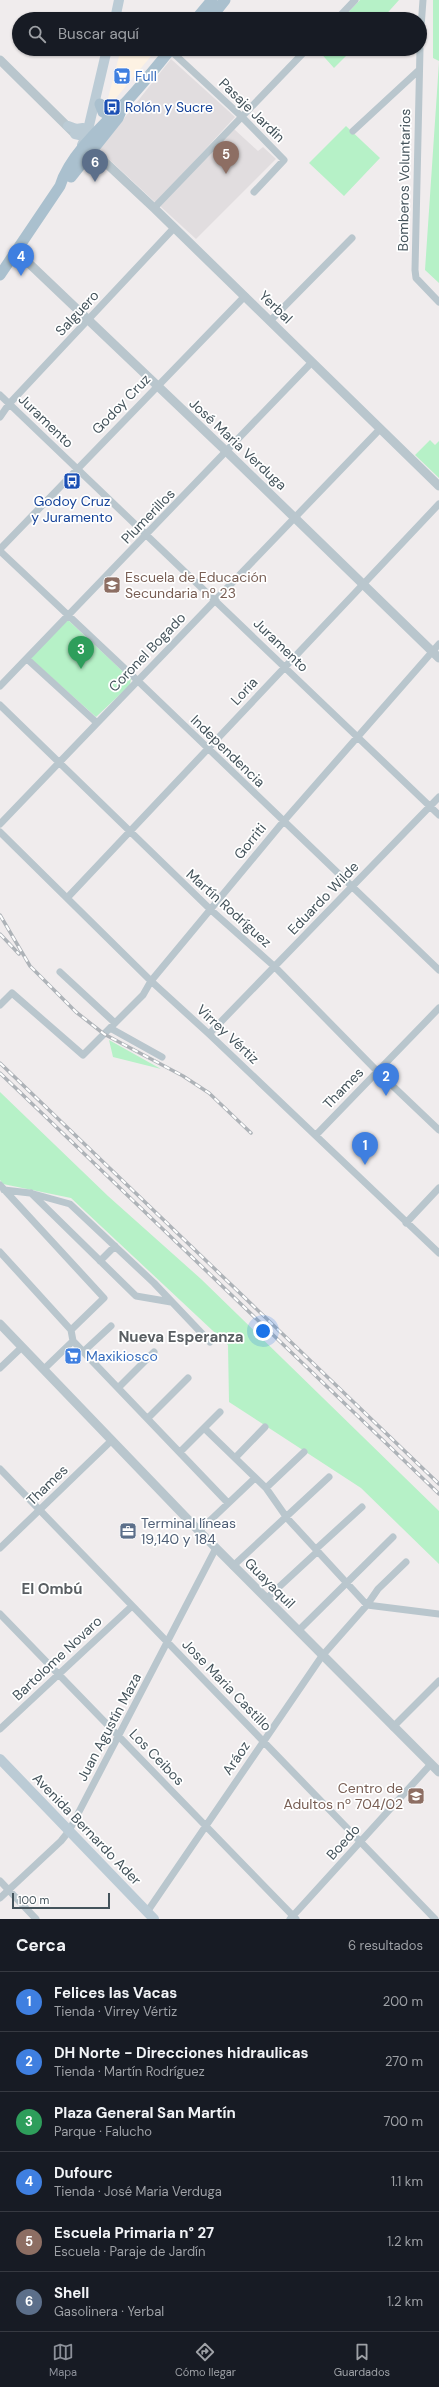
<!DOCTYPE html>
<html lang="es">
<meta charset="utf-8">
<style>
:root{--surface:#171b24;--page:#20242c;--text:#f1f3f6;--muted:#9ea1a6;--line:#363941;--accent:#8c9099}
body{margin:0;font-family:"DM Sans",sans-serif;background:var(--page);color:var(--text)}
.scale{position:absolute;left:12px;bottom:10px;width:98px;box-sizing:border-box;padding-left:4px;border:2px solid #44535b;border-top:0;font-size:11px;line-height:14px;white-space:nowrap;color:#44535b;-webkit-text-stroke:3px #fff;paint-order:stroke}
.you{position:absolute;left:263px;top:1331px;width:14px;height:14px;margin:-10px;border:3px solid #fff;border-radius:50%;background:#1a73e8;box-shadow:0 0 0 6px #1a73e833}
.badge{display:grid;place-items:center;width:26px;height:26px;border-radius:50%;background:var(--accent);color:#fff;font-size:13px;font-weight:700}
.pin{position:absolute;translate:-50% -33px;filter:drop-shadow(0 1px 2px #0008)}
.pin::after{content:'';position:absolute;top:21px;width:14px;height:12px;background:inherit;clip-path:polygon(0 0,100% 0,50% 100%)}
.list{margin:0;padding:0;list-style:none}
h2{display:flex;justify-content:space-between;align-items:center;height:52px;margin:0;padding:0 16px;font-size:17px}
h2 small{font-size:13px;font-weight:400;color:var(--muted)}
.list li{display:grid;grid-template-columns:26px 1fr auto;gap:12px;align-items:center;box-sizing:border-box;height:60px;padding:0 16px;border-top:1px solid var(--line)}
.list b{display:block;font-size:15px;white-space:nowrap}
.list p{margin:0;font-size:13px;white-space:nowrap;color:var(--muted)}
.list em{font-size:13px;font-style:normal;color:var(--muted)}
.icon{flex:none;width:22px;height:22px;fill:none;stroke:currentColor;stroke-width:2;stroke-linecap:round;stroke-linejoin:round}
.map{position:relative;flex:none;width:439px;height:1919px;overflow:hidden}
.search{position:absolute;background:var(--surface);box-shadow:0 1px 3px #0004;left:12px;right:12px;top:12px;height:44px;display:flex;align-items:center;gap:10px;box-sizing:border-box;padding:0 14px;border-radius:22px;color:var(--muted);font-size:15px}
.sheet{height:412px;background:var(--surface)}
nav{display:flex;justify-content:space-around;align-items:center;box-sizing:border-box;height:56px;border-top:1px solid var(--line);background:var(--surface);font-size:11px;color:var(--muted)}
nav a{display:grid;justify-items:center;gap:2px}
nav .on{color:var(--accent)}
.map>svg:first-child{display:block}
.commercial{fill:#fdf2e3}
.education{fill:#e1dddf}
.green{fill:#b6f1c7}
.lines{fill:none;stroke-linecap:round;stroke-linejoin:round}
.minor{stroke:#b9c6cd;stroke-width:7}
.tertiary{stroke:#b9c6cd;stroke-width:9}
.secondary{stroke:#bbcbd5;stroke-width:10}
.primary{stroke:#aac0ce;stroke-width:11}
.rail-casing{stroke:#aeb3b8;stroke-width:3.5}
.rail{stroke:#fff;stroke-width:2;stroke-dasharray:6;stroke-linecap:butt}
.labels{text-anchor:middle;stroke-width:3.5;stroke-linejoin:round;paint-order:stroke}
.shop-label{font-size:14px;fill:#366cbe;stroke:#fff;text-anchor:start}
.transit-label{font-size:14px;fill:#164399;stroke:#fff;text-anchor:start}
.street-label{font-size:14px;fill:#44535b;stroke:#fff}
.education-label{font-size:14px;fill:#785e54;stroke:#fff;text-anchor:start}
.service-label{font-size:14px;fill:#4e5e75;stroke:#fff;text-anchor:start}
.neighbourhood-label{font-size:15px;font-weight:bold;fill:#595e62;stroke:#fff}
</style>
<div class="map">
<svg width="439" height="1919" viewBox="0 0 439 1919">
<rect width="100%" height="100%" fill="#f0eced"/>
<!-- commercial -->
<path class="commercial" d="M121,49h36l-46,55 -4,-2z"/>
<!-- education -->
<path class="education" d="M171,59l64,58 -79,86 -57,-53z
M234,129l24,22 5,-4 13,12 -80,80 -36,-33z"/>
<!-- green -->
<path class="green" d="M360,0h39l-17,19h-40z
M433,0h6v61l-6,-3z
M317,49h36l-19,19z
M439,62v221l-14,-13z
M346,126l34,32 -36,38 -35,-33z
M430,440l5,5 4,-4v37l-24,-23z
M68,620l63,59 -1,6 -34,32 -66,-59z
M109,1040l52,29 -48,-12z
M0,1092l108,104 93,83 238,232v53l-78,-76 -132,-86 -1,-57 -157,-147 -68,-14 -3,-4z"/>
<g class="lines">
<!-- minor -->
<path class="minor" d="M337,19l18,-19
M420,41l3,-41
M420,49l-5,221 1,8 23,24
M170,50l71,66 43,44 -30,32
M353,131l66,-61
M154,208l153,-159
M270,321l82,-83
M0,395l439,420
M0,417l9,-13 165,-176
M0,549l245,-253
M0,551l138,130 301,289
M27,659l69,63
M0,686l312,-324
M0,705l211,205 64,57 102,104 62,59
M0,824l380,-395
M0,832l151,149 58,53 230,219
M68,897l371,-393
M60,972l55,51
M0,1005l12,-12 71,62 60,-60 8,-14 132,-159 156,-178
M110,1028l52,29
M209,1034l230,-237
M316,1135l123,-127
M0,1185l104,113 -33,32
M4,1190l26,3 40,11 84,79 56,59
M31,1193l105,103 35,6
M406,1223l33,-35
M0,1252l71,78 2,11 155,162
M100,1261l15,-15
M84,1351l27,-25
M0,1368l22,-21
M44,1369l29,-28
M119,1387l35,-35
M148,1418l40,-40
M204,1428l62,60 21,30 80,87 72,9
M180,1452l40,-40
M235,1458l30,-31
M0,1469l435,450
M266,1488l38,-36
M199,1531l56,-53
M0,1548l111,-107
M316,1549l46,-42
M233,1566l96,-89
M266,1599l52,-48
M0,1614l296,305
M298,1631l95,-94
M393,1727l46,-46
M0,1729l132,-123
M0,1881l36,38
M0,1898l61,-57 8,-10 147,-283
M147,1912l175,-256 45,-51 11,-16 28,-27
M290,1919l141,-155"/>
<!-- tertiary -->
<path class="tertiary" d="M0,60l73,72
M92,150l62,58 285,278
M16,251l211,201 212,206
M0,1324l199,207 240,241"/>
<!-- secondary -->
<path class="secondary" d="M115,19l4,-19
M68,126l8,3 7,-1
M75,134l9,2 5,-5
M82,145l5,-11 20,-85
M0,1759l154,160"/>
<!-- primary -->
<path class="primary" d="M196,19l16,-19
M210,19l15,-19
M100,104l3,8 7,4
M71,177l47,-59 3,-7
M0,275l60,-89c9,-30 43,-61 65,-83 16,-17 31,-36 46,-54"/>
<!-- rail casing -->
<g class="rail-casing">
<path id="rail" d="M0,915l30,51 46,46 28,22 79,42 26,17 42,40
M0,934l19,20
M0,1063l439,421
M0,1073l439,421"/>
</g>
<!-- rail -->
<use href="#rail" class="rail"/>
</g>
<!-- icons -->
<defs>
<g id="supermarket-square" transform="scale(0.9)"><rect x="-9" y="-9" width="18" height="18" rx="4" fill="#3f7fe0" stroke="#fff"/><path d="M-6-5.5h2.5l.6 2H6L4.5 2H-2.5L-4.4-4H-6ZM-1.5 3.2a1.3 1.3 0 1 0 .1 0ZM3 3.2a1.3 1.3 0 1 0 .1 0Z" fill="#fff"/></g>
<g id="bus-square" transform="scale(0.9)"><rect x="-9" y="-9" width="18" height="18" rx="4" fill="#1a4fb4" stroke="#fff"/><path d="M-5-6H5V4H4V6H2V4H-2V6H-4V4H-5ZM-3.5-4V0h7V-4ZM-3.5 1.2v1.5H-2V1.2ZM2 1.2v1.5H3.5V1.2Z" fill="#fff"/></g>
<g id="school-square" transform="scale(0.9)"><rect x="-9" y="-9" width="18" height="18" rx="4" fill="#8d6e63" stroke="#fff"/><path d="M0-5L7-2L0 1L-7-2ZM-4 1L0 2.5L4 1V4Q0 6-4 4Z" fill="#fff"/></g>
<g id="office-square" transform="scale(0.9)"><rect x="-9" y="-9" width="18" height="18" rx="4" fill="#5c6f8a" stroke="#fff"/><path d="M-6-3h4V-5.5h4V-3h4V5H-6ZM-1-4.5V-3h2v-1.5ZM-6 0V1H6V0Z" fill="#fff"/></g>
</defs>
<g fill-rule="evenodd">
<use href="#supermarket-square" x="122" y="76"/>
<use href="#bus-square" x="112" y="107"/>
<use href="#bus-square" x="72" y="481"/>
<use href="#school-square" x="112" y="585"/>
<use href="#supermarket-square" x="73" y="1356"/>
<use href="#office-square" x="128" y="1531"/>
<use href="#school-square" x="416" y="1796"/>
</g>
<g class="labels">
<!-- shop labels -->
<g class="shop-label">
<text x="135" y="81">Full</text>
<text x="86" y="1361">Maxikiosco</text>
</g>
<!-- transit labels -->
<g class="transit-label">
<text x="125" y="112">Rolón y Sucre</text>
<text x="72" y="506" text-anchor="middle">Godoy Cruz<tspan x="72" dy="16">y Juramento</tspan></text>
</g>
<!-- street labels -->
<g class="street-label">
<text transform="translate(252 110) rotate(44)" y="5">Pasaje Jardín</text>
<text transform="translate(404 180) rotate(-89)" y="5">Bomberos Voluntarios</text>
<text transform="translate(276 307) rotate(44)" y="5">Yerbal</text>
<text transform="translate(77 313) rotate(-47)" y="5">Salguero</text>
<text transform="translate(121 404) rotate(-46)" y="5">Godoy Cruz</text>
<text transform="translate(46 421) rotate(44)" y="5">Juramento</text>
<text transform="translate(238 444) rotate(43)" y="5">José Maria Verduga</text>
<text transform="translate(148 516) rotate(-46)" y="5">Plumerillos</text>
<text transform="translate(281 645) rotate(44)" y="5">Juramento</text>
<text transform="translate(147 652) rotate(-46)" y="5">Coronel Bogado</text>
<text transform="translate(244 691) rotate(-47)" y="5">Loria</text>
<text transform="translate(228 751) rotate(44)" y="5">Independencia</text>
<text transform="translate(250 841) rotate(-51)" y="5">Gorriti</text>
<text transform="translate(323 898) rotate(-46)" y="5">Eduardo Wilde</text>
<text transform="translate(229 908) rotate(42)" y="5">Martín Rodríguez</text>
<text transform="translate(228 1034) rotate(43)" y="5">Virrey Vértiz</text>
<text transform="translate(343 1088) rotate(-46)" y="5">Thames</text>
<text transform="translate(47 1485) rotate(-44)" y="5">Thames</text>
<text transform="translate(270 1583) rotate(45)" y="5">Guayaquil</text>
<text transform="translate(57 1658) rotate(-43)" y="5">Bartolome Novaro</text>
<text transform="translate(227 1685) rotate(46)" y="5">Jose Maria Castillo</text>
<text transform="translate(109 1727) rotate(-62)" y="5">Juan Agustín Maza</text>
<text transform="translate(157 1757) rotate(46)" y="5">Los Ceibos</text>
<text transform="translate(236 1758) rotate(-56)" y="5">Aráoz</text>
<text transform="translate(87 1829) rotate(46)" y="5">Avenida Bernardo Ader</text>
<text transform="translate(343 1842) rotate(-48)" y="5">Boedo</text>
</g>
<!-- education labels -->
<g class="education-label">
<text x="125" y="582">Escuela de Educación<tspan x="125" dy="16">Secundaria nº 23</tspan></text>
<text x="403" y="1793" text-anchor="end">Centro de<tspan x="403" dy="16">Adultos nº 704/02</tspan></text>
</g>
<!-- service labels -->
<g class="service-label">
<text x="141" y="1528">Terminal líneas<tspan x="141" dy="16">19,140 y 184</tspan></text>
</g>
<!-- neighbourhood labels -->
<g class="neighbourhood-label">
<text x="181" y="1342">Nueva Esperanza</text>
<text x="52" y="1594">El Ombú</text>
</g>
</g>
</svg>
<div class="scale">100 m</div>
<div class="you"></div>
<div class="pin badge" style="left:365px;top:1165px;background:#3f7fe0">1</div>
<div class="pin badge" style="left:386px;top:1096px;background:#3f7fe0">2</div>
<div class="pin badge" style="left:81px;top:669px;background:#2e9e5b">3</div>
<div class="pin badge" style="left:21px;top:276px;background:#3f7fe0">4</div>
<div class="pin badge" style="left:226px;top:174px;background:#8d6e63">5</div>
<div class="pin badge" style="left:95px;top:182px;background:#5c6f8a">6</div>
<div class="search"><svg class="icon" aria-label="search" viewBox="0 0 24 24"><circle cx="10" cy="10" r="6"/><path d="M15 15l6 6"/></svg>Buscar aquí</div>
</div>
<section class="sheet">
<h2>Cerca<small>6 resultados</small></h2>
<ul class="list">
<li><span class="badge" style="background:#3f7fe0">1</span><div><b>Felices las Vacas</b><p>Tienda · Virrey Vértiz</p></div><em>200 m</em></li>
<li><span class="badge" style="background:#3f7fe0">2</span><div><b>DH Norte - Direcciones hidraulicas</b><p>Tienda · Martín Rodríguez</p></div><em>270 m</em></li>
<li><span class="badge" style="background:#2e9e5b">3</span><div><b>Plaza General San Martín</b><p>Parque · Falucho</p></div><em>700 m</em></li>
<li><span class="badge" style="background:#3f7fe0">4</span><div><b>Dufourc</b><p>Tienda · José Maria Verduga</p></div><em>1.1 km</em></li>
<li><span class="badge" style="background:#8d6e63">5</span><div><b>Escuela Primaria n° 27</b><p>Escuela · Paraje de Jardín</p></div><em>1.2 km</em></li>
<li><span class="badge" style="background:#5c6f8a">6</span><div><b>Shell</b><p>Gasolinera · Yerbal</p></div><em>1.2 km</em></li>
</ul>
</section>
<nav>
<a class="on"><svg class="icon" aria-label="map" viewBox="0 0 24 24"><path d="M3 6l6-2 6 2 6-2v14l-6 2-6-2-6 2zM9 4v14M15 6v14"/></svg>Mapa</a>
<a><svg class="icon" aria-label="directions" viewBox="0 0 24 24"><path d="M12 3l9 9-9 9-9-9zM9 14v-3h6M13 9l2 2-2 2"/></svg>Cómo llegar</a>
<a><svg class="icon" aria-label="saved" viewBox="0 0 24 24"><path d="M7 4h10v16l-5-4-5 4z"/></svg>Guardados</a>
</nav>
